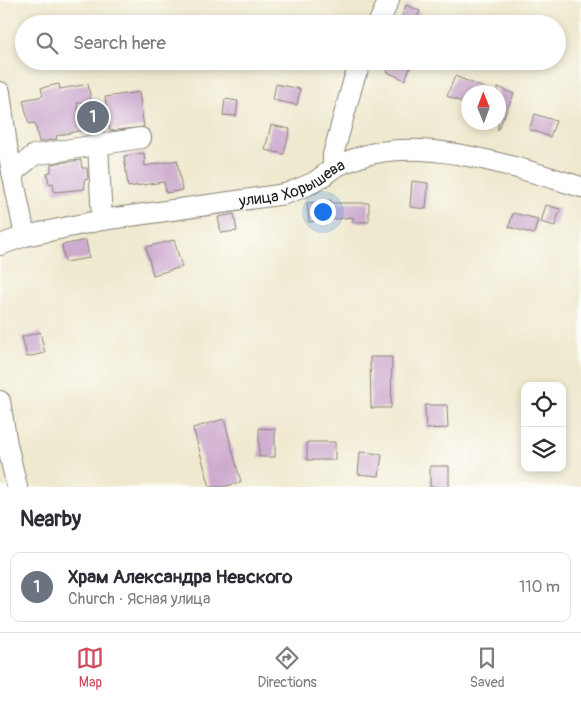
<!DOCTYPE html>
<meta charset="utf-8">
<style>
:root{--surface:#fff;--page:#f2f2f3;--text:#2b2b33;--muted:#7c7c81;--line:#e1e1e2;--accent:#d1495b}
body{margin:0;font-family:Pangolin,sans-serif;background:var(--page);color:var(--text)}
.controls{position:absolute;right:15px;bottom:15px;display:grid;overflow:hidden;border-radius:10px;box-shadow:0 2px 8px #0003}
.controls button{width:45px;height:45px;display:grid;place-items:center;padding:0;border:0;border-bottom:1px solid var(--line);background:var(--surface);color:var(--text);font:25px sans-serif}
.compass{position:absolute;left:461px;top:85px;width:45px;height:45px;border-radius:50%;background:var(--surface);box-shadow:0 2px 8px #0003;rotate:359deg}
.you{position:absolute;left:322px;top:211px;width:18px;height:18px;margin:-12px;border:4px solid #fff;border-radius:50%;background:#1a73e8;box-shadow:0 0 0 8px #1a73e833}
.badge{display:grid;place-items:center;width:32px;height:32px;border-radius:50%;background:var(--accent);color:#fff;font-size:16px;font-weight:700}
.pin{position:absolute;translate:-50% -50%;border:2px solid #fff;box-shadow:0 1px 5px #0006}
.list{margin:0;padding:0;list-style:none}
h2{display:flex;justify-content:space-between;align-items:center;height:65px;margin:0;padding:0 20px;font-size:21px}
h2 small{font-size:16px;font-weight:400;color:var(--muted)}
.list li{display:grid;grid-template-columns:32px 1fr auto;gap:15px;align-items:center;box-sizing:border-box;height:70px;margin:0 10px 10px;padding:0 10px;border:1px solid var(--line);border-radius:10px}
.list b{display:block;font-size:19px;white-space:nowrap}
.list p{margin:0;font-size:16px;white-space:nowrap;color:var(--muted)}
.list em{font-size:16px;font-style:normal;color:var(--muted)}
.icon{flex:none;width:28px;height:28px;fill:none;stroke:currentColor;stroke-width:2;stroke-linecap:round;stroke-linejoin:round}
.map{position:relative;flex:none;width:581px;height:487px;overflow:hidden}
.search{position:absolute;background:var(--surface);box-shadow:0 2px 8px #0003;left:15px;right:15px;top:15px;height:55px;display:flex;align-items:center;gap:12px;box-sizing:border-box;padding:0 18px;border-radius:28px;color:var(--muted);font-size:19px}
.sheet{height:145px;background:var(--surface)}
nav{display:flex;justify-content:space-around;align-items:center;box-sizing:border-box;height:70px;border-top:1px solid var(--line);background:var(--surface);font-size:14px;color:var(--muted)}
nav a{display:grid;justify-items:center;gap:2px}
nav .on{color:var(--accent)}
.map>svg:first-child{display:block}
.building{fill:#cdabcf}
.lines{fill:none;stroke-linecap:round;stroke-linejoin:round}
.minor-casing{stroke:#868276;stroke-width:22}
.minor{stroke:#fff;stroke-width:20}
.labels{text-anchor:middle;stroke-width:4;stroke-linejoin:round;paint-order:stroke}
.street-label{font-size:16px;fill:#1c1c1c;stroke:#fdfcf7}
</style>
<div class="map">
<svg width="581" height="487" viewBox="0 0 581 487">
<rect width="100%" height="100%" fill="#fdfcf7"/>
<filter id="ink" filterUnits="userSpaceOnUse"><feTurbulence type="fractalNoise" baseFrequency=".02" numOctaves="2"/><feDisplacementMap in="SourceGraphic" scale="10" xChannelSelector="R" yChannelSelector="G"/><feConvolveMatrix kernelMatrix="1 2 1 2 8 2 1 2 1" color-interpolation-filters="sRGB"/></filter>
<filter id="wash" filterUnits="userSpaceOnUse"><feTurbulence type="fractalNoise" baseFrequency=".0096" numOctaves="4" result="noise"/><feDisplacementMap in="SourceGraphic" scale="20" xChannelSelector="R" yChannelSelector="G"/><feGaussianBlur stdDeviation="1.12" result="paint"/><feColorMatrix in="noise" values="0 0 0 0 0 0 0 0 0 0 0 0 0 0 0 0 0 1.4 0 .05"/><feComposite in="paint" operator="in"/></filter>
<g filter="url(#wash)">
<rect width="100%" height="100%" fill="#efe9cf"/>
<g id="blocks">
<!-- building -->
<path class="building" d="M406,5l14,6 -6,13h-15z
M392,61h21l-8,19 -18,-8z
M455,76l39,16h-26v13l-21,-9z
M59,84l1,5 28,-5 3,17 -14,2 6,27 -27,6 1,3 -18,3 -4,-19 -6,1 -6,-24 20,-4 -2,-8z
M276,84l24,5 -3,16 -24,-5z
M498,87l16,7 -16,36z
M139,92l5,35 -34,4 -5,-34z
M225,99l13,2 -2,15 -13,-1z
M535,114l21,7 -6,16 -21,-8z
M271,125l19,4 -6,25 -19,-4z
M144,153l1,13 32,-6 5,30 -16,3 -2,-11 -36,5 -4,-31z
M81,160l1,8h5l1,11 -4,1 1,9 -31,3 -1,-9 -4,1 -2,-11 4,-1v-8z
M412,181l16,2 -2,26 -16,-2z
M331,200l1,3h37v19h-16v-5l-44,5 -2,-19z
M546,205l14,4 -5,17 -14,-4z
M513,213l25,6 -4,15 -25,-7z
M234,214l3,17 -16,2 -3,-16z
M86,240l3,18 -24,4 -3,-17z
M174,240l8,27 -29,8 -7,-28z
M40,332l5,21 -18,4 -5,-20z
M370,357h22l-1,51h-20z
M425,405h22l1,23 -22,1z
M224,419l17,63 -18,5h-13l-17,-59z
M259,428l16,1v28h-16z
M307,442h28v18h-28z
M360,452l22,2 -3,22 -21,-2z
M430,466h19v21h-19z"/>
</g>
</g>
<g filter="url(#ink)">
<use href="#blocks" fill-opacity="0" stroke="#868276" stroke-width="1"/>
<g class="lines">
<!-- minor casing -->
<g class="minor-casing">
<g id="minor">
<path d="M378,24l11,-24"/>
<path d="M0,92l7,54 18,90"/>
<path d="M98,145l4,75"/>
<path d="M333,168v-13l21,-76 8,-18"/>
<path d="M12,173l22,-18 107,-17"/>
<path id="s1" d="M0,245l25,-9 77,-16 183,-26c8,-3 17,-6 25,-10 8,-3 15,-10 22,-15 8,-5 19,-9 28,-12 63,-22 159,11 221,30"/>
<path d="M0,401l7,43 10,43"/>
</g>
</g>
<!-- minor -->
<use href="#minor" class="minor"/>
</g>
</g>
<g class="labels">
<!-- street labels -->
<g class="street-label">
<text dy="6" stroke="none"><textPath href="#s1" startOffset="300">улица Хорышева</textPath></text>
</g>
</g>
</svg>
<div class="controls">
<button><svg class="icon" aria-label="locate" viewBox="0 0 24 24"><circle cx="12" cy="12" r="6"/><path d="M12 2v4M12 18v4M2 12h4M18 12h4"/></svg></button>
<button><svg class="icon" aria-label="layers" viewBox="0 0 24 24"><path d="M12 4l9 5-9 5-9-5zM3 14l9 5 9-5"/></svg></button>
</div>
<svg class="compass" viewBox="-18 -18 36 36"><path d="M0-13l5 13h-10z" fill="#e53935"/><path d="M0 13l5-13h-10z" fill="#7c7c81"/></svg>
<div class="you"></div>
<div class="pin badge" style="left:93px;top:117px;background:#6b7280">1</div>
<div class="search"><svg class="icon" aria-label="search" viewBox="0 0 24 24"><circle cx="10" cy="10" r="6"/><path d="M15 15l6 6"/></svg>Search here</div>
</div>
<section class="sheet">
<h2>Nearby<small></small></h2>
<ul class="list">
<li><span class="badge" style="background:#6b7280">1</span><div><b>Храм Александра Невского</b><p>Church · Ясная улица</p></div><em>110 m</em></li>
</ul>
</section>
<nav>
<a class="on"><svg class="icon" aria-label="map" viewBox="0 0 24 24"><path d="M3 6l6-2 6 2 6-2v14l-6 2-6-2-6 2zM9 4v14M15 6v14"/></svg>Map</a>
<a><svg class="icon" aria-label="directions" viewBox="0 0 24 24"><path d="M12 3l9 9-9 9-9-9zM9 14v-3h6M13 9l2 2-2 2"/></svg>Directions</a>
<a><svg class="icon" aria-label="saved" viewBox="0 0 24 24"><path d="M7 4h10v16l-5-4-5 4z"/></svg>Saved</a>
</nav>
